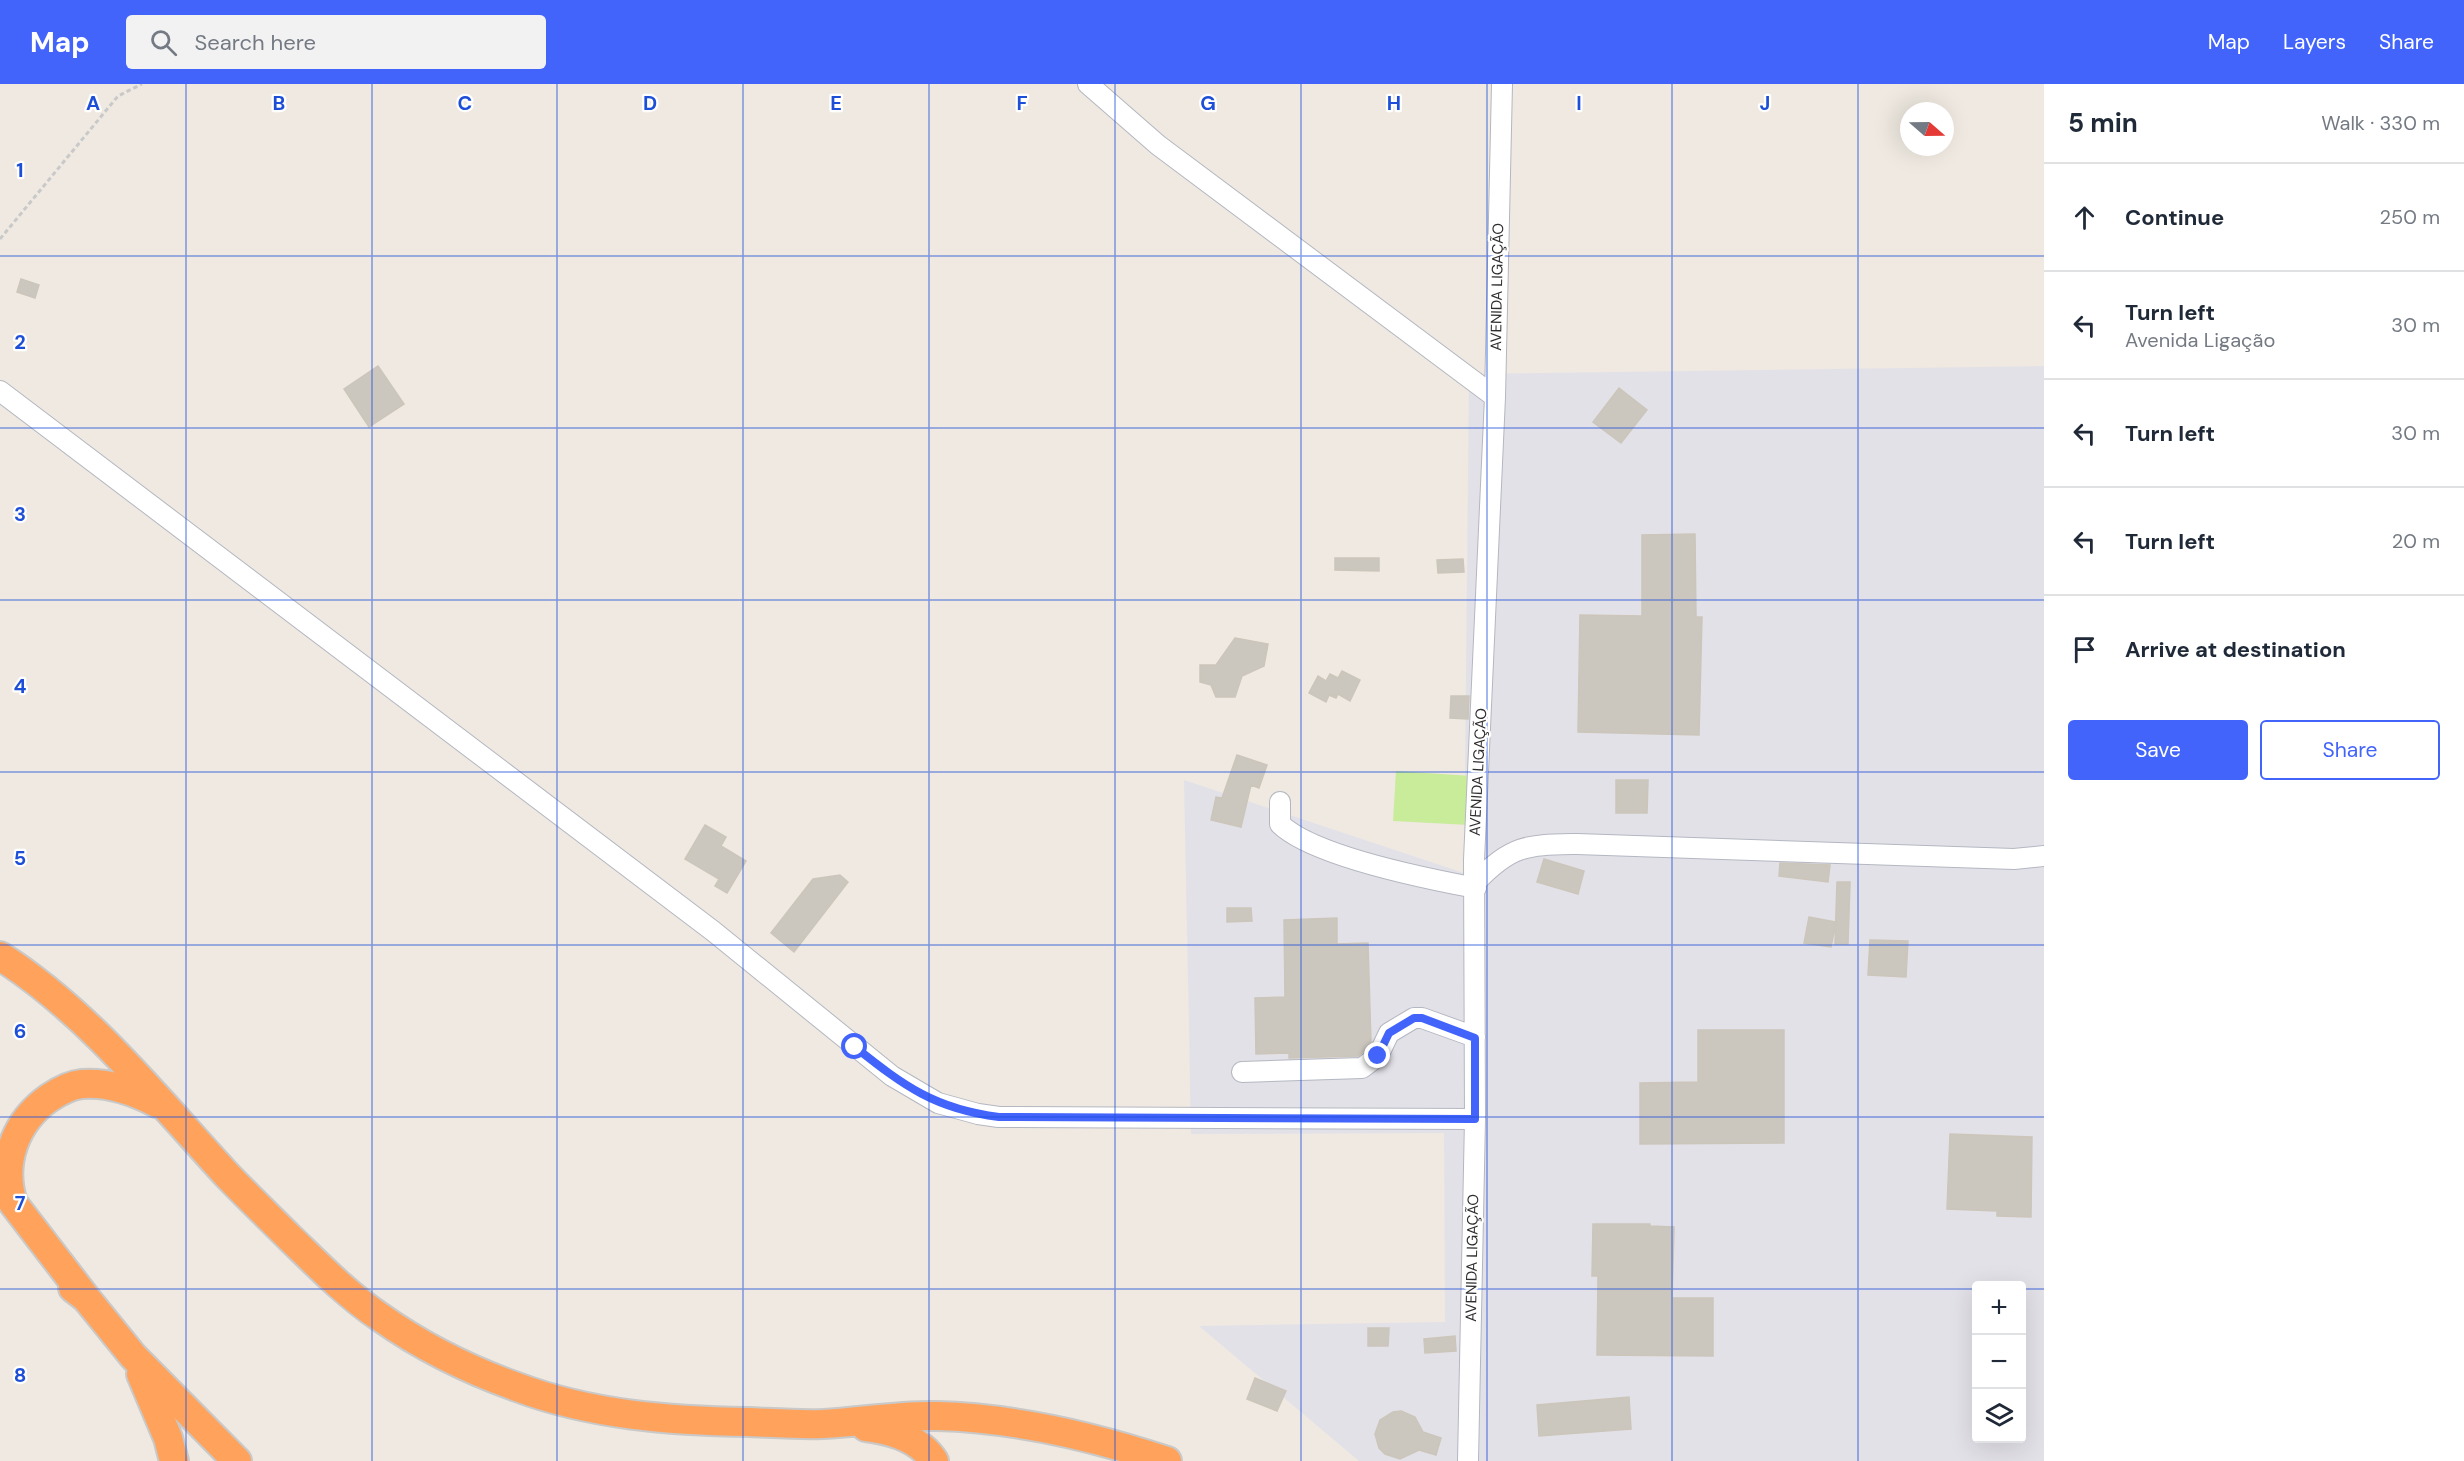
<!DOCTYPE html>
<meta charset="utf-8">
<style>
:root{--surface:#fff;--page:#f2f2f3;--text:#1f2937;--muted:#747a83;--line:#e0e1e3;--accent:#4264fb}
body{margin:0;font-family:"DM Sans",sans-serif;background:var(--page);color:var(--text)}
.controls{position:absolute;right:18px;bottom:18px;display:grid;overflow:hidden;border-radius:6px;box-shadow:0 6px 24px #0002}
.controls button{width:54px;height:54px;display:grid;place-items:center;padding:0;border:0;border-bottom:2px solid var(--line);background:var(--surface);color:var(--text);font:30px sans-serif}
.compass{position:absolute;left:1900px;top:18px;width:54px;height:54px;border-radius:50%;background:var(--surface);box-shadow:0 6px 24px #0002;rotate:110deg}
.stop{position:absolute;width:18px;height:18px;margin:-14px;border:4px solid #4264fb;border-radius:50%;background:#fff}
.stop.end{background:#4264fb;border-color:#fff;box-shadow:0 2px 6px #0008}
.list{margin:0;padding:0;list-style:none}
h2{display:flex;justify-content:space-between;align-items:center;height:78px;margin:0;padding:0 24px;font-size:26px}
h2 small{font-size:20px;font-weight:400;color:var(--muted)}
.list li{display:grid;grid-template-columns:39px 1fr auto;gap:18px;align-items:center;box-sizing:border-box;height:108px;padding:0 24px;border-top:2px solid var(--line)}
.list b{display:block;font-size:22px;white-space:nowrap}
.list p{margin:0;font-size:20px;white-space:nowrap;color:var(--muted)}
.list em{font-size:20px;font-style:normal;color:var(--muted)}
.actions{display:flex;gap:12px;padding:18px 24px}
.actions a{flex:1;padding:14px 0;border:2px solid var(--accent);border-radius:6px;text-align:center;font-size:21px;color:var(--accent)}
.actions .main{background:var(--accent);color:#fff}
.icon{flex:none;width:33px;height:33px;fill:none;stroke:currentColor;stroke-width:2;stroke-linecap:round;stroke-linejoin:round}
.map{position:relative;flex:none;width:2044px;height:1377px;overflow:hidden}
header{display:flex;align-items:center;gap:36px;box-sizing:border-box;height:84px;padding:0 30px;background:var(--accent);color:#fff}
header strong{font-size:28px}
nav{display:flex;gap:33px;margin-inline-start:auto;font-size:21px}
.search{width:420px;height:54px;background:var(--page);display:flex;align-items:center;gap:15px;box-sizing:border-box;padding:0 21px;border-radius:6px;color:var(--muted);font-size:22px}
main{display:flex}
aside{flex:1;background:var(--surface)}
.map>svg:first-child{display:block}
.industrial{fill:#e3e1e8;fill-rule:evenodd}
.pitch{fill:#c9ec9a}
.building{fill:#cbc7bf;stroke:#cbc5ba;stroke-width:1.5}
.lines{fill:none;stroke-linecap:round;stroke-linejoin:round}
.minor-casing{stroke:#b4b7c1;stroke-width:22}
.highway-casing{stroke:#c9c9c9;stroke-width:32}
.path{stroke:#c9c9c9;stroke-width:3;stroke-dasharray:4.5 3;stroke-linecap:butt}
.minor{stroke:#fff;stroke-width:20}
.highway{stroke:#ffa35c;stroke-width:28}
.route{stroke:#4264fb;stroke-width:8}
.grid{fill:none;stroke:#1d4ed8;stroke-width:1.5;stroke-opacity:0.55}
.labels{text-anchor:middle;stroke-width:4.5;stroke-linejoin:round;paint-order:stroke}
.street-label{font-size:15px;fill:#2e2e2e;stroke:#fff}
.grid-label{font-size:20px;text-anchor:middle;font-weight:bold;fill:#1d4ed8;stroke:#fff;stroke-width:4.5;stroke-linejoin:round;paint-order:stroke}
</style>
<header>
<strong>Map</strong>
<div class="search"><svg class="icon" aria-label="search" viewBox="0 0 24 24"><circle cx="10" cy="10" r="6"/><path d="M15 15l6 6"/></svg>Search here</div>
<nav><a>Map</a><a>Layers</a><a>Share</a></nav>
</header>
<main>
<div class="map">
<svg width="2044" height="1377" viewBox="0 0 2044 1377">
<rect width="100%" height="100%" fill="#efe9e1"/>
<!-- industrial -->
<path class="industrial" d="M2044,282v1095h-685l-160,-135 246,-4 -1,-189 -253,1 -7,-354 280,93 5,-499zM1976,1202h46v152h-46z"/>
<!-- pitch -->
<path class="pitch" d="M1396,687l76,5 -3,49 -76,-4z"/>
<!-- building -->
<path class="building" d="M21,195l18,6 -4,13 -18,-6z
M378,282l26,38 -35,23 -25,-38z
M1619,304l28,22 -26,33 -28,-21z
M1695,450l1,83h6l-3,118 -121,-3 2,-117 62,1v-81z
M1335,474h44v13l-44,-1z
M1463,475l1,13 -26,1 -1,-13z
M1235,554l33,6 -4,22 -22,10 -7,21h-19l-5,-12 -11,-3v-17h16z
M1342,587l18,9 -10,21 -12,-7 -2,4 -7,-3 -3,7 -17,-9 9,-17 8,5 4,-7 8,4z
M1451,612h18l-1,23 -18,-1z
M1237,671l30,10 -8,23 -8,-3 -10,42 -30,-7 5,-23 6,1z
M1616,696h32l-1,33h-31z
M705,741l21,12 -5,9 25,15 -19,32 -12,-7 4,-7 -34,-20z
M1544,775l40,12 -6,23 -41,-12z
M1780,779l50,2 -2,17 -49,-6z
M840,791l8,7 -54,70 -23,-19 42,-54z
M1837,798h13l-2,62h-13z
M1227,824h24l1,13 -25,1z
M1809,833l27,5 -5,25 -27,-4z
M1337,834v26l31,-1 3,101 -3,4 -10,8 -69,2v-5l-33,1 -1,-56 30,-1 -1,-77z
M1870,856l38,1 -2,36 -38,-2z
M1698,946h86v113l-144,1v-61l58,-1z
M1950,1050l82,3 -1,80 -34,-1v-5l-50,-2z
M1593,1140h57v2l24,1 -2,71h41v58l-116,-1 1,-79h-6z
M1368,1244h21l-1,18h-20z
M1455,1252l1,15 -31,2 -1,-14z
M1255,1294l31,13 -9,20 -30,-12z
M1629,1313l2,32 -92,7 -2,-31z
M1401,1327l14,6 8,15 18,6 -5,17 -17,-5 -19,9 -15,-5 -6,-6 -4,-14 5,-14 13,-8z"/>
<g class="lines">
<!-- minor casing -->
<g class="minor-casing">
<path id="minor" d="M1088,0l70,61 337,252
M0,307l713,540 179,145 46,27 40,11 21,3 476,2
M1280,718v22c33,32 148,55 196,64
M1476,798c36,-38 52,-37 101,-38l437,15 30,-3
M1242,988l120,-4 16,-12 11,-23 25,-15h8l53,19
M1468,1377l7,-342 -1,-259 21,-463 7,-313"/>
</g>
<!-- highway casing -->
<g class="highway-casing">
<path id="highway" d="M0,872c87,55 158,144 227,219 20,21 41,41 62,62 29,28 57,57 91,80 41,29 89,53 137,70 74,28 154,34 232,35 24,1 50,3 74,2 38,-2 75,-9 114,-8 79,2 155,20 230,45
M73,1204l13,10 47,58 104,105
M86,1214l-73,-95c-13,-40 2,-81 36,-105 9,-6 22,-13 33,-14 26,-2 52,7 75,19
M141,1290l27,64 6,23
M866,1343c25,3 54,12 68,34"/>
</g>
<!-- path -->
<path class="path" d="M0,155l118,-143 24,-12"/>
<!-- minor -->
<use href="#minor" class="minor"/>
<!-- highway -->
<use href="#highway" class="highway"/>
</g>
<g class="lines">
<!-- route -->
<path class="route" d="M855,963c49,39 80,62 144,70l476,2v-81l-53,-20h-8l-25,15 -11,23"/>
</g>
<!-- grid -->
<path class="grid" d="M186,0v1377M372,0v1377M557,0v1377M743,0v1377M929,0v1377M1115,0v1377M1301,0v1377M1487,0v1377M1672,0v1377M1858,0v1377M0,172h2044M0,344h2044M0,516h2044M0,688h2044M0,861h2044M0,1033h2044M0,1205h1976M2022,1205h22"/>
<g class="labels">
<!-- street labels -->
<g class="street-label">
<text transform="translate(1497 203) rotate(-89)" y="5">AVENIDA LIGAÇÃO</text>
<text transform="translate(1478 688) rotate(-87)" y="5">AVENIDA LIGAÇÃO</text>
<text transform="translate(1472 1174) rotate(-89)" y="5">AVENIDA LIGAÇÃO</text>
</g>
</g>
<g class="grid-label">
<text x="93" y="26">A</text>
<text x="279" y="26">B</text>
<text x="465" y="26">C</text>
<text x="650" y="26">D</text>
<text x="836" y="26">E</text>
<text x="1022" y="26">F</text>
<text x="1208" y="26">G</text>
<text x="1394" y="26">H</text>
<text x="1579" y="26">I</text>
<text x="1765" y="26">J</text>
<text x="20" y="93">1</text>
<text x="20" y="265">2</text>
<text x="20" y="437">3</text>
<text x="20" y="609">4</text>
<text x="20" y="781">5</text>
<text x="20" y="954">6</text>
<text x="20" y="1126">7</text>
<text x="20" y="1298">8</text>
</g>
</svg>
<div class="controls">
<button>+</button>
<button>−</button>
<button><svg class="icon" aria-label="layers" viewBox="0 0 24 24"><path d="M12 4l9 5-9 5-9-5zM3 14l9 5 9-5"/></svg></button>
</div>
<svg class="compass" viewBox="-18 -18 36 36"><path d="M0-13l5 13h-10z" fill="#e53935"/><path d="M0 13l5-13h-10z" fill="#747a83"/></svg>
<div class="stop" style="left:855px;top:963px"></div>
<div class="stop end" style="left:1378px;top:972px"></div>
</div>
<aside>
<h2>5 min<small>Walk · 330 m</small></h2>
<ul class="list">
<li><svg class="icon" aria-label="ahead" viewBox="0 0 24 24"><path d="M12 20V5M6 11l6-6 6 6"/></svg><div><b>Continue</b></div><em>250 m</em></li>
<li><svg class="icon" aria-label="left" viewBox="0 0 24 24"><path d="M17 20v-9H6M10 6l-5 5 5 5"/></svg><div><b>Turn left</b><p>Avenida Ligação</p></div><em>30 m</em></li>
<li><svg class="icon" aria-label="left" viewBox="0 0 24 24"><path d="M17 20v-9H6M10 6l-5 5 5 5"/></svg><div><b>Turn left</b></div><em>30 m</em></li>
<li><svg class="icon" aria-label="left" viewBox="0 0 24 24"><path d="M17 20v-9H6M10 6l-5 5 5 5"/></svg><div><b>Turn left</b></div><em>20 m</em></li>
<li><svg class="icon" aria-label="arrive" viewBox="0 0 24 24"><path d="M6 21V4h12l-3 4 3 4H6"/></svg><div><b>Arrive at destination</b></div></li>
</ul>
<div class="actions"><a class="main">Save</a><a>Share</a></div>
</aside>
</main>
